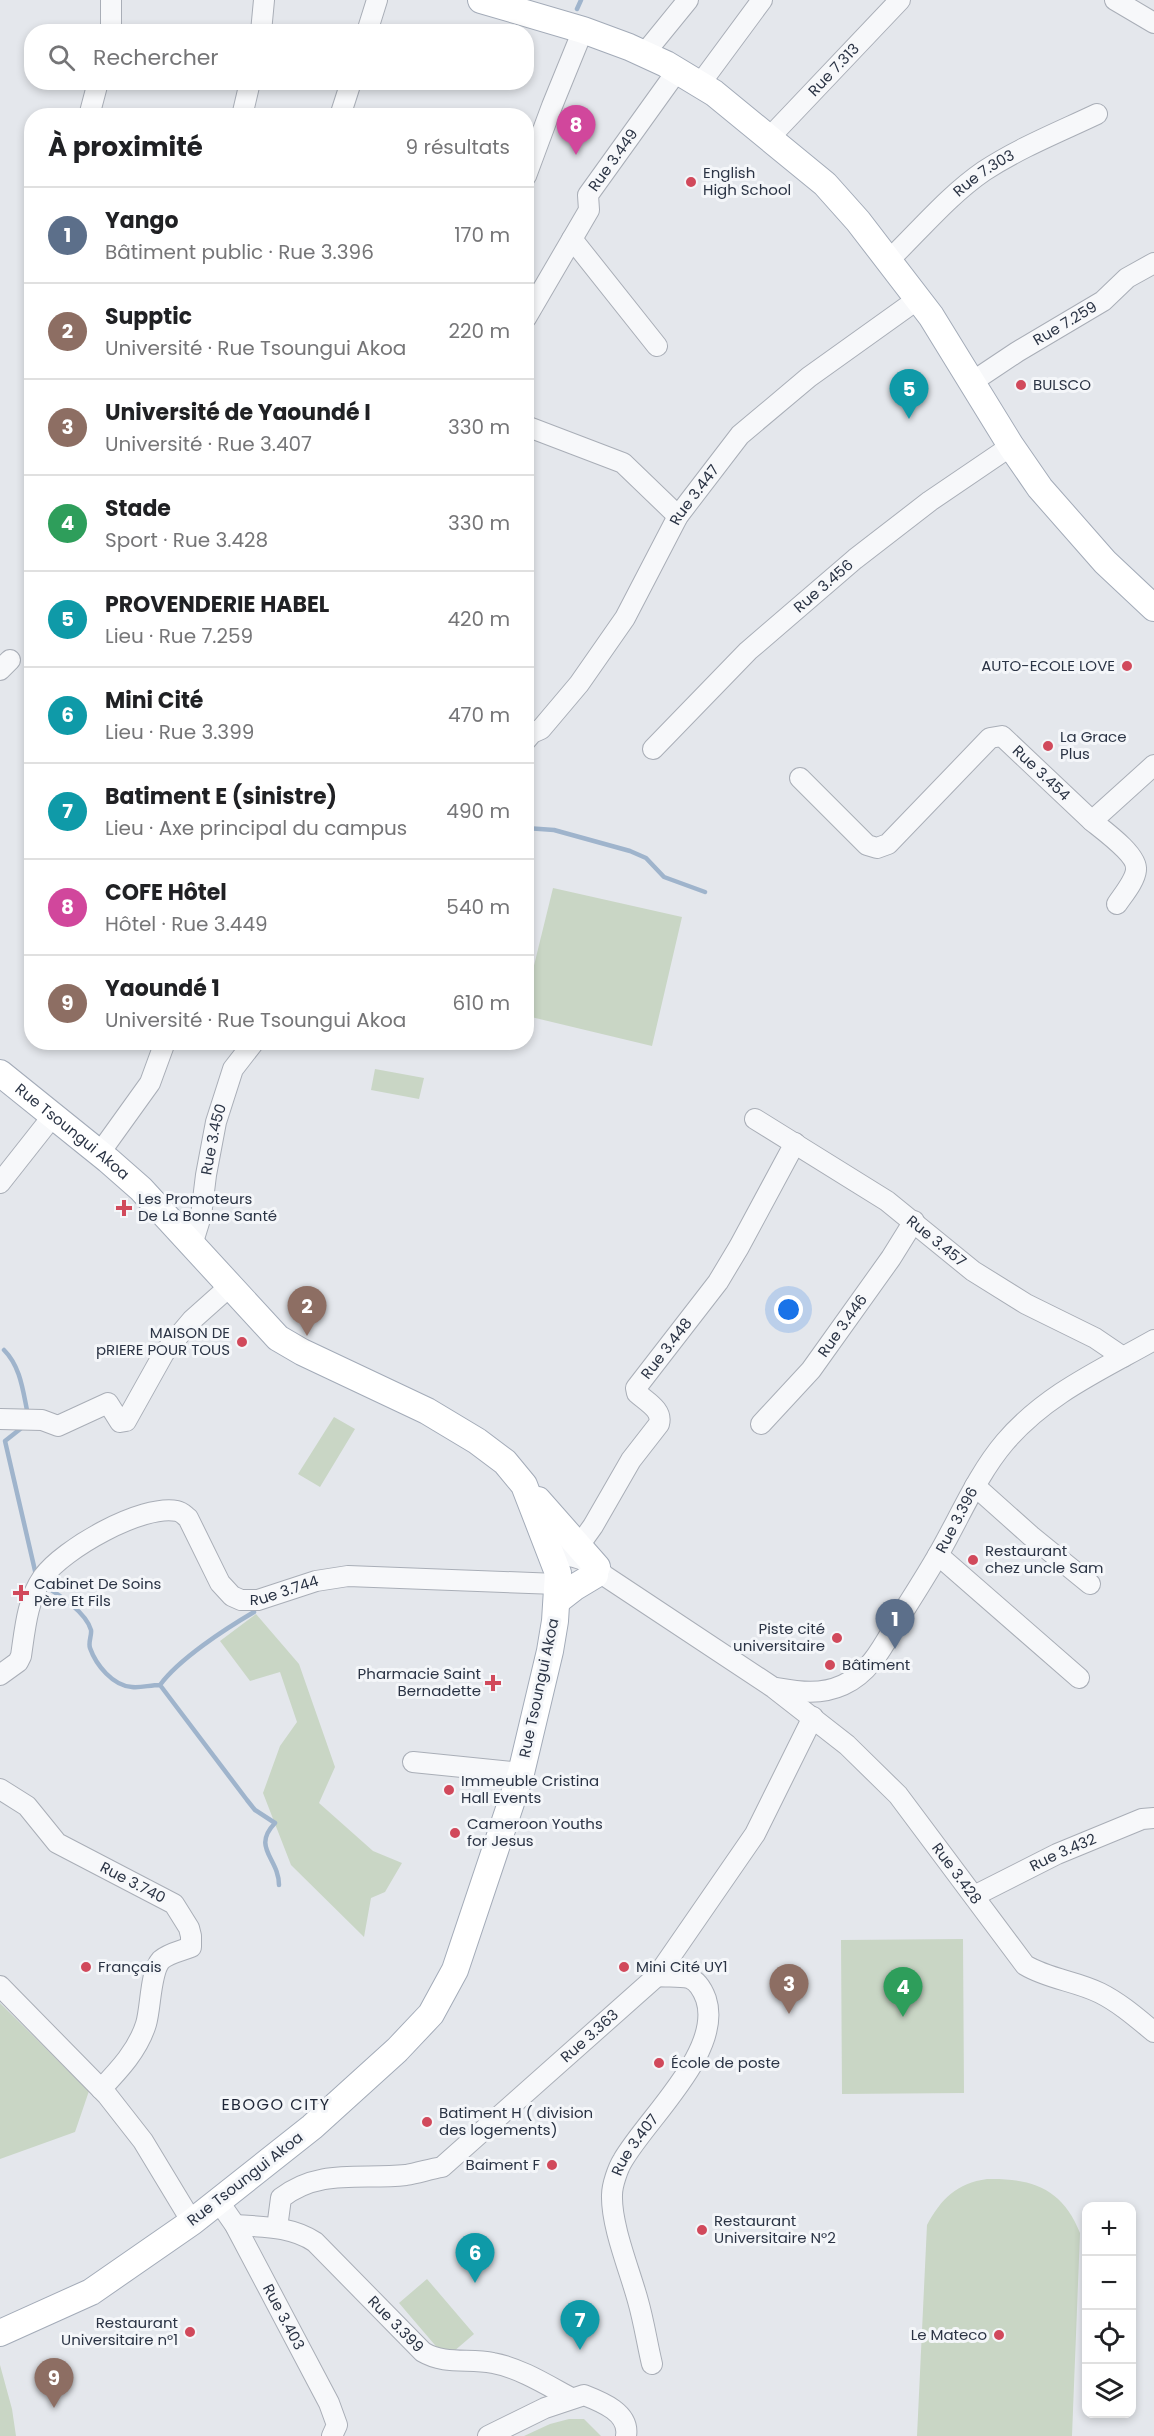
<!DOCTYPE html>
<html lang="fr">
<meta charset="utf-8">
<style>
:root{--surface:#fff;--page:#f2f2f2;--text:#202124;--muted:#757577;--line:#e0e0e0;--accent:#1a73e8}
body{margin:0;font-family:Poppins,sans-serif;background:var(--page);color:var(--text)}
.controls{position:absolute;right:18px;bottom:18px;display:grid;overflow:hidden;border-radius:12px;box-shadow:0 3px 9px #0003}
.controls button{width:54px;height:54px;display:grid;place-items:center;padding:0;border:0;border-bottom:2px solid var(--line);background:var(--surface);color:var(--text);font:30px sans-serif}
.you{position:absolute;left:789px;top:1310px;width:21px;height:21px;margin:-15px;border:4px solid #fff;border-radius:50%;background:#1a73e8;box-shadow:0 0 0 9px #1a73e833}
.badge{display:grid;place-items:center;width:39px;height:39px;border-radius:50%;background:var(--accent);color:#fff;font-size:20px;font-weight:700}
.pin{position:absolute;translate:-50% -50px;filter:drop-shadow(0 2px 3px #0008)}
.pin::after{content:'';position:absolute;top:32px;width:21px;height:18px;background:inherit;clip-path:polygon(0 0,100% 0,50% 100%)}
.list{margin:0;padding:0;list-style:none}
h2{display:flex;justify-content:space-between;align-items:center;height:78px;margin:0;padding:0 24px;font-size:26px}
h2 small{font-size:20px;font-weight:400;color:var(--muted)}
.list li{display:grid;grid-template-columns:39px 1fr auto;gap:18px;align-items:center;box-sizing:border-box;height:96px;padding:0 24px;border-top:2px solid var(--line)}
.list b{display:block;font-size:22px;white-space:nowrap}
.list p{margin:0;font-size:20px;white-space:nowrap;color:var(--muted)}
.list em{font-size:20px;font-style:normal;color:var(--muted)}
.icon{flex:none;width:33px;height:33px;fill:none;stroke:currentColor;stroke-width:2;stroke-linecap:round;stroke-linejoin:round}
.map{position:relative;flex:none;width:1154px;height:2436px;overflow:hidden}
.search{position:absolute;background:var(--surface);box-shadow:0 3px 9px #0003;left:24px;top:24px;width:510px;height:66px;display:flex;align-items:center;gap:15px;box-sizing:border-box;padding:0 21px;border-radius:24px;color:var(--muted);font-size:22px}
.panel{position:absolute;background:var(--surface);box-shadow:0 3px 9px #0003;left:24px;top:108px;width:510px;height:942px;border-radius:24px}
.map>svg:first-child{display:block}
.green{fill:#c9d6c5}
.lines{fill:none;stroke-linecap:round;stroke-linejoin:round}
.stream{stroke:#9fb4cc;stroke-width:4.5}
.minor-casing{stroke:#a9aeb7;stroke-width:22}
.major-casing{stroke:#a3abb8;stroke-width:28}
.minor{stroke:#f7f8fa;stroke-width:20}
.major{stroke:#fff;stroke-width:26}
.poi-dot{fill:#d1495b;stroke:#f4f6f9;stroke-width:2}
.labels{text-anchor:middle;stroke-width:6;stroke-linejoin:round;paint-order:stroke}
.street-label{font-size:15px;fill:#2b3445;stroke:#f4f6f9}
.poi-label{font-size:15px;fill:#2b3445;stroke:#f4f6f9;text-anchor:start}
.neighbourhood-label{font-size:16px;letter-spacing:1.5px;fill:#1d2536;stroke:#f4f6f9}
</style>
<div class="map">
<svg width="1154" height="2436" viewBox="0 0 1154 2436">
<rect width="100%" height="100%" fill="#e4e7ec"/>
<!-- green -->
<path class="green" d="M553,888l129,29 -30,129 -125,-30v-22z
M375,1069l49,9 -5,21 -48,-9z
M334,1417l21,12 -35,58 -22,-13z
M256,1614l43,50 36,103 -16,36 54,48 29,12 -17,29 -14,6 -7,39 -73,-72 -28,-72 17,-47 17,-24 -17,-50 -30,9 -30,-40z
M963,1939l1,154 -122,1 -1,-154z
M0,2003l89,88 -14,41 -75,27z
M987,2179c45,-1 76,10 93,54l-8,203h-155l10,-211c14,-26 30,-42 60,-46z
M427,2279l47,55 -28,24 -47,-55z
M0,2365l12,44 4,27h-16z
M569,2419h15l17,17h-77l26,-12z"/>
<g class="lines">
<!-- stream -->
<path class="stream" d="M577,9l4,-9
M526,828l28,2 76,21 16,7 18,19 41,15
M4,1350c17,17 19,42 24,65
M24,1426l-19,15 31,134
M45,1586c14,9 41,26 46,44 1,5 -3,12 -1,18 6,17 23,38 42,39 9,1 18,-2 28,-2
M160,1685l87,115 8,10 20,13c-24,25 4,35 4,62
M160,1685c19,-26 65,-56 94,-73"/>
<!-- minor casing -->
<g class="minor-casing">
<g id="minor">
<path d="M1115,0l39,23"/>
<path d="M111,32v-32"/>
<path d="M261,32l3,-32"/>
<path d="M367,32l10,-32"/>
<path d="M644,54l44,-54"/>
<path d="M700,84l62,-84"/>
<path d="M89,116l9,-34"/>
<path d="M242,116l8,-34"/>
<path d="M340,116l11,-34"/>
<path id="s1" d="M769,138l131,-138"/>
<path d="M526,176l26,-70 31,-76"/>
<path d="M572,239l85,107"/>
<path id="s2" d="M889,260c31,-30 60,-65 95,-89 35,-23 75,-39 113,-57"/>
<path id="s3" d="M526,318l63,-108 -1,-15 89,-124"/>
<path id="s4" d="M972,382l45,-30 86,-51 24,-23 27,-15"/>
<path d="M526,426l97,37 55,53"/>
<path d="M0,670l10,-10"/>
<path id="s5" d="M526,740l6,-7 9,-4 38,-45 46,-66 53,-102 62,-81 69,-58 109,-78"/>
<path id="s6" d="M653,749l95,-98 107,-92 75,-58 81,-55"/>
<path id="s7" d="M800,778l67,67 10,3 11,-4 102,-106 12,-2 90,85 62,-56"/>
<path d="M1092,821c11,9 46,34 44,49 -1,11 -13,25 -19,34"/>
<path id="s8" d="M755,1119l132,82 86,70 53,33 69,34 28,19"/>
<path d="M99,1154l51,-71 15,-41"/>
<path d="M0,1183l52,-66"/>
<path id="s9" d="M192,1245l9,-29 5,-41 10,-53 17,-53 21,-27"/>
<path d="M0,1419l42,1 16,6 50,-23 12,19 6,-1 38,-68 28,-33 37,-33"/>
<path id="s10" d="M761,1424l50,-54 80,-112 23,-37"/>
<path d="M975,1486l56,50 59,48"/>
<path id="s11" d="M578,1547l15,-21 38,-66 28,-36c4,-14 -12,-22 -22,-31l-1,-5 82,-106 21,-35 56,-104"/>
<path id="s12" d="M551,1554c22,1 39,5 54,22l169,112 73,57 51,50 127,170c23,14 51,16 75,28 20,10 37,25 54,39"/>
<path d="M938,1555l141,123"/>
<path id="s13" d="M0,1675l18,-13 3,-6c4,-27 6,-56 22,-79 20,-28 99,-73 134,-66 5,1 7,4 11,7l32,65 12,13 9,4h17l58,-19 32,-5 209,8"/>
<path id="s14" d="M777,1688c23,4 44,7 66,-3 29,-13 42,-43 57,-68 13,-21 26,-41 38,-62 22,-38 39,-80 67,-113 41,-48 96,-72 149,-102"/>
<path d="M413,1762l108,11"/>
<path id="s15" d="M0,1789l27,17 30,37 117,61 15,24 2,8v11c-10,4 -22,6 -30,13 -11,12 -10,48 -15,64 -8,26 -27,46 -45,65"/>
<path id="s16" d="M974,1896l83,-42 85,-35 12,-1"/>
<path d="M0,1986l107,109 36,46 49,81"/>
<path id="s17" d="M219,2202l16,23 94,178 8,22 -5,11"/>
<path id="s18" d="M235,2225c28,2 56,1 80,17l108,110c22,13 46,6 70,11 27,5 54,22 78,35"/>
<path id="s19" d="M277,2228l4,-30c39,-30 80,-18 125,-23 12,-2 24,-6 36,-8l215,-191 98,-142 58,-117"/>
<path id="s20" d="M652,2364c-5,-21 -8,-42 -14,-63 -8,-30 -27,-75 -26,-106 0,-10 6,-27 11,-35 25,-43 100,-109 83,-161 -3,-8 -8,-18 -17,-21 -9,-2 -22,-1 -32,-2"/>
<path d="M488,2436l57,-28 39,-13c18,7 46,18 42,41"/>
</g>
</g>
<!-- major casing -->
<g class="major-casing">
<g id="major">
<path d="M481,0l102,30 46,17 37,17 48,29 111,91 33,37 73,95 80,130 29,42 65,74 49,46"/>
<path id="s21" d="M0,1073l108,87 33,29 137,149 24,14 125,59 50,30 28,21 19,23 34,88 -3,48 -5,30 -29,122 -66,197 -24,44 -34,36 -85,77 -120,95 -101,70 -91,41"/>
<path d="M538,1500l59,67"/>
<path d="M557,1601l18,-14 20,-12"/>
</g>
</g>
<!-- minor -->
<use href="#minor" class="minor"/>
<!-- major -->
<use href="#major" class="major"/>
</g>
<!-- markers -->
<g class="poi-dot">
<circle cx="691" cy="182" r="6"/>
<circle cx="1021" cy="385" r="6"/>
<circle cx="1127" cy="666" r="6"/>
<circle cx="1048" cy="746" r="6"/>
<path d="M121 1199h6v6h6v6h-6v6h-6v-6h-6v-6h6z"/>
<circle cx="242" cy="1342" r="6"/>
<circle cx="973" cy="1560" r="6"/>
<path d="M18 1584h6v6h6v6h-6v6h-6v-6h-6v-6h6z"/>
<circle cx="837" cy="1638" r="6"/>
<circle cx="830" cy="1665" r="6"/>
<path d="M490 1674h6v6h6v6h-6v6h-6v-6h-6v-6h6z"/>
<circle cx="449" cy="1790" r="6"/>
<circle cx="455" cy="1833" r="6"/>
<circle cx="86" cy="1967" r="6"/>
<circle cx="624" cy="1967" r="6"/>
<circle cx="659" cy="2063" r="6"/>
<circle cx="427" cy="2122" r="6"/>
<circle cx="552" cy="2165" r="6"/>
<circle cx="702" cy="2230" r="6"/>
<circle cx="190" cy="2332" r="6"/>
<circle cx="999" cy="2335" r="6"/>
</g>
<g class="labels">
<!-- street labels -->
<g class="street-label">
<text dy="5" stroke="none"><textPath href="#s1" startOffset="94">Rue 7.313</textPath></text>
<text dy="5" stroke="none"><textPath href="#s3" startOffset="183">Rue 3.449</textPath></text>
<text dy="5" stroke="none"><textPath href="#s2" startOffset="129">Rue 7.303</textPath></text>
<text dy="5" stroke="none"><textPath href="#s4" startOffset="110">Rue 7.259</textPath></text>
<text dy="5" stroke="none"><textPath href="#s5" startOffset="300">Rue 3.447</textPath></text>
<text dy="5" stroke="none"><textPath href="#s6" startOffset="236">Rue 3.456</textPath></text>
<text dy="5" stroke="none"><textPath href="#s7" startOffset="330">Rue 3.454</textPath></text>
<text dy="5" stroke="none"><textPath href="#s21" startOffset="93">Rue Tsoungui Akoa</textPath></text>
<text dy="5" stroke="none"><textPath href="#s9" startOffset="108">Rue 3.450</textPath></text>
<text dy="5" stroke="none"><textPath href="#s8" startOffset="219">Rue 3.457</textPath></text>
<text dy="5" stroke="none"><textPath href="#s10" startOffset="128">Rue 3.446</textPath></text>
<text dy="5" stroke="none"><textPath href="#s11" startOffset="243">Rue 3.448</textPath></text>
<text dy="5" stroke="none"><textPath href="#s14" startOffset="270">Rue 3.396</textPath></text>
<text dy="5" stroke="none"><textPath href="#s13" startOffset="423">Rue 3.744</textPath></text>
<text transform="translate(539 1688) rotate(-78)" y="5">Rue Tsoungui Akoa</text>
<text dy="5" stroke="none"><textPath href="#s16" startOffset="99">Rue 3.432</textPath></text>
<text dy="5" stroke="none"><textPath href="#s12" startOffset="525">Rue 3.428</textPath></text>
<text dy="5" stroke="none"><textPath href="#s15" startOffset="165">Rue 3.740</textPath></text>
<text dy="5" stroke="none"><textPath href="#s19" startOffset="394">Rue 3.363</textPath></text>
<text dy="5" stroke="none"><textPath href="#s20" startOffset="230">Rue 3.407</textPath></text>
<text transform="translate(245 2179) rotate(-38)" y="5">Rue Tsoungui Akoa</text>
<text dy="5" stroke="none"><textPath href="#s17" startOffset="132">Rue 3.403</textPath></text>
<text dy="5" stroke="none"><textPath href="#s18" startOffset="198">Rue 3.399</textPath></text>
</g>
<!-- poi labels -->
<g class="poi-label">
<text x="703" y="178">English<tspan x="703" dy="17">High School</tspan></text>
<text x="1033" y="390">BULSCO</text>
<text x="1115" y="671" text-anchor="end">AUTO-ECOLE LOVE</text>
<text x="1060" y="742">La Grace<tspan x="1060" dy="17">Plus</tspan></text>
<text x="138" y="1204">Les Promoteurs<tspan x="138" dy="17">De La Bonne Santé</tspan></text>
<text x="230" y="1338" text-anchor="end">MAISON DE<tspan x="230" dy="17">pRIERE POUR TOUS</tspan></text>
<text x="985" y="1556">Restaurant<tspan x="985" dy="17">chez uncle Sam</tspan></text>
<text x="34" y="1589">Cabinet De Soins<tspan x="34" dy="17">Père Et Fils</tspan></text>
<text x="825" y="1634" text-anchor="end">Piste cité<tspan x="825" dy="17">universitaire</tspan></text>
<text x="842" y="1670">Bâtiment</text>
<text x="481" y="1679" text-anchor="end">Pharmacie Saint<tspan x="481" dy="17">Bernadette</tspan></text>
<text x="461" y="1786">Immeuble Cristina<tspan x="461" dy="17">Hall Events</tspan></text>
<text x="467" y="1829">Cameroon Youths<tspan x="467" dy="17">for Jesus</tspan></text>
<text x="98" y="1972">Français</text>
<text x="636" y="1972">Mini Cité UY1</text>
<text x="671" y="2068">École de poste</text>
<text x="439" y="2118">Batiment H ( division<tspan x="439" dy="17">des logements)</tspan></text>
<text x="540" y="2170" text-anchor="end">Baiment F</text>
<text x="714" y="2226">Restaurant<tspan x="714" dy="17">Universitaire N°2</tspan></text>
<text x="178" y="2328" text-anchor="end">Restaurant<tspan x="178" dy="17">Universitaire n°1</tspan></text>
<text x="987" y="2340" text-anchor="end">Le Mateco</text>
</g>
<!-- neighbourhood labels -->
<g class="neighbourhood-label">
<text x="276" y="2110">EBOGO CITY</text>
</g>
</g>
</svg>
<div class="controls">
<button>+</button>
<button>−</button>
<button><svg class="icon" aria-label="locate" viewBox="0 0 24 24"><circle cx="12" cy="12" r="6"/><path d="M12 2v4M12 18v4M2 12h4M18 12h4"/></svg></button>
<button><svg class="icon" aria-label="layers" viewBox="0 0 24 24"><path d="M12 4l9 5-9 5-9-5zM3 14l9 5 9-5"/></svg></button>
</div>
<div class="you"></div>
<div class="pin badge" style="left:895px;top:1649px;background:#5c6f8a">1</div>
<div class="pin badge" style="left:307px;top:1336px;background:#8d6e63">2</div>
<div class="pin badge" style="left:789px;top:2014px;background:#8d6e63">3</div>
<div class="pin badge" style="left:903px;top:2017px;background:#2e9e5b">4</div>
<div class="pin badge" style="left:909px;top:419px;background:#0f9aa8">5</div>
<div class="pin badge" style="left:475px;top:2283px;background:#0f9aa8">6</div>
<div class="pin badge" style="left:580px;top:2350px;background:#0f9aa8">7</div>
<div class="pin badge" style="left:576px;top:155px;background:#d1479c">8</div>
<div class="pin badge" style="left:54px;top:2408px;background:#8d6e63">9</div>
<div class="search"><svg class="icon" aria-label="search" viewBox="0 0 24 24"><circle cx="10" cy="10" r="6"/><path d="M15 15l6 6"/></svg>Rechercher</div>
<section class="panel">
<h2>À proximité<small>9 résultats</small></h2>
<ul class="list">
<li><span class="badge" style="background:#5c6f8a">1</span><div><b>Yango</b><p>Bâtiment public · Rue 3.396</p></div><em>170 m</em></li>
<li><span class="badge" style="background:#8d6e63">2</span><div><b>Supptic</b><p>Université · Rue Tsoungui Akoa</p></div><em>220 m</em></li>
<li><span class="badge" style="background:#8d6e63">3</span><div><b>Université de Yaoundé I</b><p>Université · Rue 3.407</p></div><em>330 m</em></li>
<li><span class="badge" style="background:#2e9e5b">4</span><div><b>Stade</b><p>Sport · Rue 3.428</p></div><em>330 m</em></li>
<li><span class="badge" style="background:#0f9aa8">5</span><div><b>PROVENDERIE HABEL</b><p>Lieu · Rue 7.259</p></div><em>420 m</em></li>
<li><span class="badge" style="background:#0f9aa8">6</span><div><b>Mini Cité</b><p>Lieu · Rue 3.399</p></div><em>470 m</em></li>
<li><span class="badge" style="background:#0f9aa8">7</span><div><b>Batiment E (sinistre)</b><p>Lieu · Axe principal du campus</p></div><em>490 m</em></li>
<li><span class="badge" style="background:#d1479c">8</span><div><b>COFE Hôtel</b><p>Hôtel · Rue 3.449</p></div><em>540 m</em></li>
<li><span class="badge" style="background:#8d6e63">9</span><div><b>Yaoundé 1</b><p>Université · Rue Tsoungui Akoa</p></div><em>610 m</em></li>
</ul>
</section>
</div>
